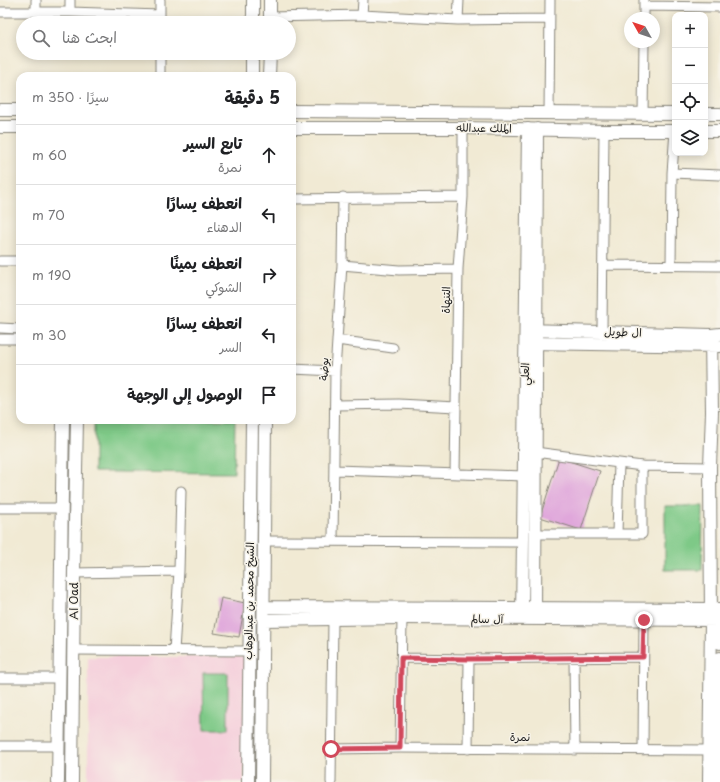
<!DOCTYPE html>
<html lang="ar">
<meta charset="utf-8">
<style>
:root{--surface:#fff;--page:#f2f2f2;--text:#202124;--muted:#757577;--line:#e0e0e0}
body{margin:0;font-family:"Playpen Sans","Playpen Sans Arabic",sans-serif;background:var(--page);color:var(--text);direction:rtl}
.controls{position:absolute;right:12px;top:12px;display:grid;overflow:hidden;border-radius:8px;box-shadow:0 2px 10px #0003}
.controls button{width:36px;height:36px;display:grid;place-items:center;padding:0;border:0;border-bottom:1px solid var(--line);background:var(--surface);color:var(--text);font:20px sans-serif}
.compass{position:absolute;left:624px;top:12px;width:36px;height:36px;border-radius:50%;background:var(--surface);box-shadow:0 2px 10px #0003;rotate:310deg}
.stop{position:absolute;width:12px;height:12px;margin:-9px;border:3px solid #d1495b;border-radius:50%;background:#fff}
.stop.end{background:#d1495b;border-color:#fff;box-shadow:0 1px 4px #0008}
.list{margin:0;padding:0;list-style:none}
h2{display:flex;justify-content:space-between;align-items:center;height:52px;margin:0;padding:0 16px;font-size:17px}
h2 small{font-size:13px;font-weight:400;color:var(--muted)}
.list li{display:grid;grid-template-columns:26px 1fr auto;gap:12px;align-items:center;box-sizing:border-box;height:60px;padding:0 16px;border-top:1px solid var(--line)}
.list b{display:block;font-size:15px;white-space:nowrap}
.list p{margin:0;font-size:13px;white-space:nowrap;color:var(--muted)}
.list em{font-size:13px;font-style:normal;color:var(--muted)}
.icon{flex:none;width:22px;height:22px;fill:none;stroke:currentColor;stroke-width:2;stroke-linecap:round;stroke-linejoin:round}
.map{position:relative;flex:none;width:720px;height:782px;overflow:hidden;direction:ltr}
.search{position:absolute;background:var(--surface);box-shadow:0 2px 10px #0003;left:16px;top:16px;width:280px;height:44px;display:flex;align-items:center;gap:10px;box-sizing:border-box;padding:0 14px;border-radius:22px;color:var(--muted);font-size:15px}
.panel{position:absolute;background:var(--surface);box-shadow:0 2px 10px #0003;left:16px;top:72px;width:280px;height:352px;border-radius:12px;direction:rtl}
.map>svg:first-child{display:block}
.built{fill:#f5cfdb}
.garden{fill:#7ec987;stroke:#4d7252}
.building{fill:#e0a7db}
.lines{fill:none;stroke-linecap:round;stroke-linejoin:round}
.minor-casing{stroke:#868378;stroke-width:11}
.tertiary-casing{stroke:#868378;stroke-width:14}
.minor{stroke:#fff;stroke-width:9}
.tertiary{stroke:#fff;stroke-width:12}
.route{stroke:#d1495b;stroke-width:5}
.labels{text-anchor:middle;stroke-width:3;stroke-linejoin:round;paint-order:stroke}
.street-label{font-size:11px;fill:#1c1c1c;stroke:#f7f3e8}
</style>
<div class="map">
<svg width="720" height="782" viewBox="0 0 720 782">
<rect width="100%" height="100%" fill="#f7f3e8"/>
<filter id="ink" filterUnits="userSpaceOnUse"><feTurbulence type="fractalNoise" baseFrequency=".025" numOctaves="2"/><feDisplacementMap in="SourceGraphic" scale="8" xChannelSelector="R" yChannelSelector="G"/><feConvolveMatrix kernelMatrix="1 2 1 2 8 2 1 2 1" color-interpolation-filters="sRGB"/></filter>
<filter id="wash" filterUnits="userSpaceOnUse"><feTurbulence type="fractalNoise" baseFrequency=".012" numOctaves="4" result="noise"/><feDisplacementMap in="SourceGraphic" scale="16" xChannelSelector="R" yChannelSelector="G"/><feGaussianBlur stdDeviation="0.9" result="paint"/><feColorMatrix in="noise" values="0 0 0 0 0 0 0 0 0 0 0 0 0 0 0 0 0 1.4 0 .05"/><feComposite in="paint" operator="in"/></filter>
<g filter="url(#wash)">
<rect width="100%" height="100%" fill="#f1ead4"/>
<!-- built -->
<path class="built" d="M88,657h157l-1,125h-156z"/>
<!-- garden -->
<path class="garden" d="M94,420h141l-1,53 -140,-1z
M665,506h38l-1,64h-37z
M203,673h25v57h-24z"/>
<g id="blocks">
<!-- building -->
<path class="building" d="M559,458l41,13 -19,59 -41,-13z
M221,598l24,5 -6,34 -25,-4z"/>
</g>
</g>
<g filter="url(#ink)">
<use href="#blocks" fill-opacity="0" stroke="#868378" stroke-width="1"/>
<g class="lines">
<!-- minor casing -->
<g class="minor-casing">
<path id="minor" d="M36,0v12
M644,6l76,1
M0,12h70l90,3
M70,12v-12
M362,15l1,-15
M270,17l92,-2 96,5 91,-1
M644,18v-18
M458,20l1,-20
M160,23v-23
M160,53v23
M549,114l1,-114
M643,114l1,-72
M672,173l48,2
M292,199l171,-2
M0,261h20
M342,265l57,5 59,-1
M604,265l116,1
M671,265l1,-92 3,-42
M0,328l20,1
M602,331l2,-200
M0,339h20
M337,340l56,8
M292,369l43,2
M335,405l64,-1 57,3
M535,452l107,14 68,1
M335,470l189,6
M455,473l3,-204 5,-72v-69
M0,508h62
M535,534h107v-68
M617,534l2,-71
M263,541l260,1
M333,541l2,-170 7,-106 1,-68
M74,573l105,-2
M74,650l174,1
M174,651l5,-80 2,-80
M401,658l68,1 174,-2
M574,658l1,92
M0,678h59
M0,746h59
M400,748l2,-130
M331,749l69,-1 309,2
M468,749l1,-90
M643,750l1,-130
M331,782l2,-163"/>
</g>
<!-- tertiary casing -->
<g class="tertiary-casing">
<path id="tertiary" d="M253,23v-23
M270,23v-23
M252,76v-23
M269,76l1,-23
M0,110h20
M292,111l383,3
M705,114h15
M0,127h20
M292,128h171l141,3h71
M705,131h15
M527,330l184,5 9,-1
M528,343l192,3
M263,607l457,2
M720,612v31
M522,619l6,-490
M535,619l2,-490
M263,620l139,-2 318,2
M58,782l5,-362
M72,782l2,-209 3,-153
M248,782l4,-362
M262,782l3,-362
M709,782l2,-162 -1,-153 2,-55 -1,-77
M719,782l1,-124"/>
</g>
<!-- minor -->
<use href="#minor" class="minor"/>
<!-- tertiary -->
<use href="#tertiary" class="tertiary"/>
</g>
</g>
<g class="lines" filter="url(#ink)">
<!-- route -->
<path class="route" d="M331,749l69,-1 1,-90 67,1 175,-2 1,-37"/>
</g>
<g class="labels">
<!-- street labels -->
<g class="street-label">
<text transform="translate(484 128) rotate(1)" y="4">الملك عبدالله</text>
<text transform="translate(446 300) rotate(-89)" y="4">التنهاة</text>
<text transform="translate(623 332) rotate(2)" y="4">ال طويل</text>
<text transform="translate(324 369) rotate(-88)" y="4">بوضة</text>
<text transform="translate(525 374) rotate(-89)" y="4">العلي</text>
<text transform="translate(74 601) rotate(-90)" y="4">Al Oad</text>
<text transform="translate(249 601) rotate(-89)" y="4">الشيخ محمد بن عبدالوهاب</text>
<text transform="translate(487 619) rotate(1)" y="4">آل سالم</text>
<text x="520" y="741">نمرة</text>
</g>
</g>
</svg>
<div class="controls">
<button>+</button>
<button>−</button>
<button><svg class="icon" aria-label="locate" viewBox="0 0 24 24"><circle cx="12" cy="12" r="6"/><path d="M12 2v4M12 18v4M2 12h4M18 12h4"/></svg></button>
<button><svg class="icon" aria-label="layers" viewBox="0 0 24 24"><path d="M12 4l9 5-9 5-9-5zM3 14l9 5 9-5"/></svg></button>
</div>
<svg class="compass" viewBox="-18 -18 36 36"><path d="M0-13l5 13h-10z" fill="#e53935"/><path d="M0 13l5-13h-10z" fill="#757577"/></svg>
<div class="stop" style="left:331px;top:749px"></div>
<div class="stop end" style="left:644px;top:620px"></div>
<div class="search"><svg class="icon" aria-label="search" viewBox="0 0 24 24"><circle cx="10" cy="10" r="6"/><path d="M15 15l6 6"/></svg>ابحث هنا</div>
<section class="panel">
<h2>5 دقيقة<small>سيرًا · 350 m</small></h2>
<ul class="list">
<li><svg class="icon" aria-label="ahead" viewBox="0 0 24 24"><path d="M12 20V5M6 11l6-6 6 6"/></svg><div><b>تابع السير</b><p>نمرة</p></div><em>60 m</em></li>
<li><svg class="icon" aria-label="left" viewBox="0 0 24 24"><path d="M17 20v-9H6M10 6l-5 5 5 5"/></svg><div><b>انعطف يسارًا</b><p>الدهناء</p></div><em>70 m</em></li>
<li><svg class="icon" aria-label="right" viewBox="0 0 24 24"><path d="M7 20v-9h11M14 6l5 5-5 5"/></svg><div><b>انعطف يمينًا</b><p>الشوكي</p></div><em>190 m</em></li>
<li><svg class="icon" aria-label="left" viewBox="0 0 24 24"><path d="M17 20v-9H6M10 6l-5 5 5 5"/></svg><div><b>انعطف يسارًا</b><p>السر</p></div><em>30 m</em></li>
<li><svg class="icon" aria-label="arrive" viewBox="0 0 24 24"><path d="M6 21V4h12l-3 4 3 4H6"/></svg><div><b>الوصول إلى الوجهة</b></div></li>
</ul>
</section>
</div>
